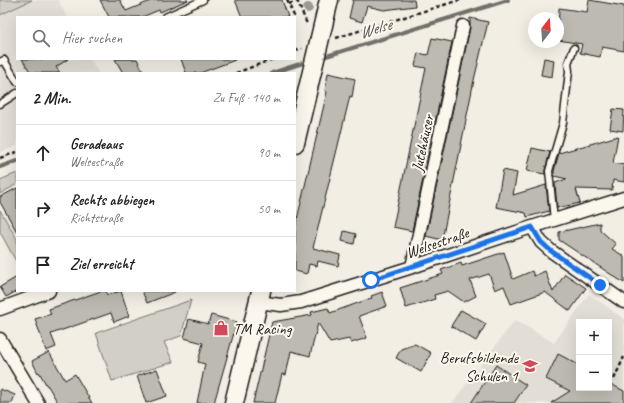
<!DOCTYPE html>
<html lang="de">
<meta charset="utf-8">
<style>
:root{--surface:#fff;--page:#f2f2f2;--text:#222;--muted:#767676;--line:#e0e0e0}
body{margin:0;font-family:Caveat,sans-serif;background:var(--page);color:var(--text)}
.controls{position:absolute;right:12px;bottom:12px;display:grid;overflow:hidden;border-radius:0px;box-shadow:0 4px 16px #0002}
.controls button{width:36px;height:36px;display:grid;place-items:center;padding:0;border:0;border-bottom:1px solid var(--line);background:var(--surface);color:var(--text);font:20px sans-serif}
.compass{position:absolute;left:528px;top:12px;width:36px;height:36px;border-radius:50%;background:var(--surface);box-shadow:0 4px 16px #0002;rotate:17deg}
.stop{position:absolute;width:12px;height:12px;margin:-9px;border:3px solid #1a73e8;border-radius:50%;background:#fff}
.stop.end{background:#1a73e8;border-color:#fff;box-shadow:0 1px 4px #0008}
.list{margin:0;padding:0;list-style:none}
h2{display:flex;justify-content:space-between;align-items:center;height:52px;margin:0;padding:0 16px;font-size:17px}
h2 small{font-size:13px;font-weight:400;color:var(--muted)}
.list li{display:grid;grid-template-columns:26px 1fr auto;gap:12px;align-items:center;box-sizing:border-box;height:56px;padding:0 16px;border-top:1px solid var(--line)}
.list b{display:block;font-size:15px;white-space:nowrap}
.list p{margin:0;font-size:13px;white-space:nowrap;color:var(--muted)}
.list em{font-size:13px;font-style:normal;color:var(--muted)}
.icon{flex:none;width:22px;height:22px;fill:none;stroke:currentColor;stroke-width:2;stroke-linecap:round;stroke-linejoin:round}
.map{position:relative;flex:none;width:624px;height:403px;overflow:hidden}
.search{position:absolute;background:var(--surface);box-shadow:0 4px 16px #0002;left:16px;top:16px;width:280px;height:44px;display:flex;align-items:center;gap:10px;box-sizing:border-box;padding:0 14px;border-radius:0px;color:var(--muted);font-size:15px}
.panel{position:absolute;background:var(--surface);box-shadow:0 4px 16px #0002;left:16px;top:72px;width:280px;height:220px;border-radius:0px}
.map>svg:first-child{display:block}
.built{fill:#e2ded5;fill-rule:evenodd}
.green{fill:#d2cfc6;stroke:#777671}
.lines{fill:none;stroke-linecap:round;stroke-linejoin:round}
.stream{stroke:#716f6b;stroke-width:4}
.building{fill:#bdbab1;stroke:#1c1c1c}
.lane-casing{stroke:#1c1c1c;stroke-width:9}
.street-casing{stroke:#1c1c1c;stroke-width:15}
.secondary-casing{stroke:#1c1c1c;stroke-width:21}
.path{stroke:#1c1c1c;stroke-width:2.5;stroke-dasharray:4 3;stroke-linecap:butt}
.lane{stroke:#fbf7ec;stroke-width:6}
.street{stroke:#fbf7ec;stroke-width:12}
.secondary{stroke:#fbf7ec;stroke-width:18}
.tree{fill:#9b9892}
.route{stroke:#1a73e8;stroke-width:5}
.labels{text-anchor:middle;stroke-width:4;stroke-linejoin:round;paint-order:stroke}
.street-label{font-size:16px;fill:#1c1c1c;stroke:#fbf7ec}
.poi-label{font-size:16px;fill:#1c1c1c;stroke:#fbf7ec;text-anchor:start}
.water-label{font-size:17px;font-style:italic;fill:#545351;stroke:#fbf7ec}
</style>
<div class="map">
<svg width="624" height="403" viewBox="0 0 624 403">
<rect width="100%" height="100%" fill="#f2eee4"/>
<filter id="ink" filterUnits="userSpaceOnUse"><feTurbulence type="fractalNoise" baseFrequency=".025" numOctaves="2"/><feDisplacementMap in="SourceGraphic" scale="8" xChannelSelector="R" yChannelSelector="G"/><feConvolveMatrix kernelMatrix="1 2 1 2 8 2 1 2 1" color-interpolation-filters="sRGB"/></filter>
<g filter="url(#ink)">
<!-- built -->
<path class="built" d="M32,0h26l9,17h-50v42h73l8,14h-81v73l-17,6v-137z
M589,294l35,25v84h-172l63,-83 39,23zM579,322h30v66h-30z"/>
<!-- green -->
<path class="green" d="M0,0h32l-32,15z
M17,173v11l-17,10v-14z
M0,210l17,29v24l-17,-31z
M191,300l-10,36 -17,6 9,20 -61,19 -16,-48z"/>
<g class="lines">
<!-- stream -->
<path class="stream" d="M320,58l188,-58
M272,73l37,-12
M0,167l17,-6"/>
</g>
<!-- building -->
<path class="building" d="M100,0h20l6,11 27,-11h35l-28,12 -1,-2 -17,7h-33z
M235,0h47l6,17h-46z
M353,0h61l1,6 -31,4 -17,-4 -5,16 -13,-4z
M589,0l35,6v45l-22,-4 -2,10 -20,-4 2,-9 -24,-4 1,-32 28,4z
M470,18l18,4 -14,58 -32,160 -16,-4 44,-208z
M432,38l20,4 -40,189 -19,-4 33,-159 -11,-2 3,-13 10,2z
M544,58l10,2 -2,17 -11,-2z
M22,59h46l-12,8 4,6h-29z
M115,59h22l7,14h-21z
M181,59h54v1l-35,13h-14z
M328,73l27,6 -3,18 -2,-1 -37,152 27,7 -2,11 -20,-5 -1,5 -8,-2 -2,10 -12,-3v-43l32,-136 -2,-1z
M613,109l11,1 -1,21 -13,-2z
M618,136l-5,27 11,2v17l-11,-2 -1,10 -36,-1 4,14 -23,5 -2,-25 12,-4 -13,-3v-5l5,-18z
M532,148l18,4 -5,18v4l-18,-3z
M503,170l14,3 -4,22 33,-10 3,26 -22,6 -1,-4 -30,-6z
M17,188v44l-17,-30v-5z
M600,223v7l16,14 -4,5 12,7v27l-65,-43v-8z
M344,231l12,3 -2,10 -12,-3z
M504,252l9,27 19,-8 2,5 11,-5 8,21 12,-18 21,14 -16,23 -25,-19 -34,12 -7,-18 -9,4 -6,-16 -19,6 6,16 -12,6 -16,-11 -14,4 1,4 -29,9 -6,-20 43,-14 -2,-4 20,-7 1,3z
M17,277v14l-11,6 -6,-10z
M101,291h5l1,4 14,-4 8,25 -15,6 -3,-9 -60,21 5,13 -10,4 -11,-32 16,-5 -2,-5z
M142,291h33v1l-28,11z
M382,292l5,14 -28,10 8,22 -16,5 -2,-4 -19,4 -12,-20 -8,33 -19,-5 -5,24 -4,-1 -7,29h-22l19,-81 40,-7 -1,-3 17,-4 2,5 42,-15 -1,-2z
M461,310l25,14 -10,17 -25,-15z
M211,315l26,7 -23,81h-17l8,-39 -7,-2 5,-19 -19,-5 5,-19 19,5z
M415,344l16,9 -10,19 -25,-14 5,-9z
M49,352l16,28 10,-6 17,29h-34l-10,-17h-1l-8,-14 -1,1 -6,-12z
M558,354l21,11v23h30v-5l15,8v12h-73l19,-12 -24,-12z
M496,365l30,20 -12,18h-43z
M157,369l10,27 -21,7 -9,-27z
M0,389l15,6 -3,8h-12z"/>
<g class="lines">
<!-- lane casing -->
<g class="lane-casing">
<path id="lane" d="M165,17l38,-17
M0,62l4,-2 13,22
M0,104l17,-11
M554,220l-5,-49 14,-48 6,-52 -1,-8 6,-15"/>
</g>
<!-- street casing -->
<g class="street-casing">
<path id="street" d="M532,227l9,15 10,9 73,51
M412,267l51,-241
M258,302l23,3 20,-3 111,-35 120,-40 92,-29
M0,309l49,-18
M0,339l38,64"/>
</g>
<!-- secondary casing -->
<g class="secondary-casing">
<path id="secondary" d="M295,143l34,-143
M234,403l27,-112"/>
</g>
<!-- path -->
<path class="path" d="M287,0l7,16 -1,1
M297,0l10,24
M289,4l8,-3
M336,38l124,-38
M295,51l7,-3
M236,73l37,-14
M0,158l17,-6
M614,379l10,-22"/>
<!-- lane -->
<use href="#lane" class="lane"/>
<!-- street -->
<use href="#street" class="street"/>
<!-- secondary -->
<use href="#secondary" class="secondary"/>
</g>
<!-- trees -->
<circle class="tree" cx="308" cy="8" r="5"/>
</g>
<g class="lines" filter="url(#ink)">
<!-- route -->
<path class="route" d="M371,280l161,-53 9,15 10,9 49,34"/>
</g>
<!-- icons -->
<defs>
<g id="shop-bare" transform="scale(1.2)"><path d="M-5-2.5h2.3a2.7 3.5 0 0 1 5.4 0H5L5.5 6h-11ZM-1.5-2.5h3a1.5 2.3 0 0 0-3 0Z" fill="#d1495b" stroke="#fbf7ec" stroke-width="2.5" paint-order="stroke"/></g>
<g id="school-bare" transform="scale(1.2)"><path d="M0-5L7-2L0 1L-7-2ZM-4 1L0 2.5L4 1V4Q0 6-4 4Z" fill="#d1495b" stroke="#fbf7ec" stroke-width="2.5" paint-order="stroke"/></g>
</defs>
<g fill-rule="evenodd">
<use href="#shop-bare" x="221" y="328"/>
<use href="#school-bare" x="530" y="366"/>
</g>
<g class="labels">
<!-- street labels -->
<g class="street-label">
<text transform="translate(422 143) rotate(-78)" y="6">Jutehäuser</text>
<text transform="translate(437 242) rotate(-19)" y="6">Welsestraße</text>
</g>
<!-- poi labels -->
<g class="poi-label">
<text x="233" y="334">TM Racing</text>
<text x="518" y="363" text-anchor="end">Berufsbildende<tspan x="518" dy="18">Schulen 1</tspan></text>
</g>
<!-- water labels -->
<g class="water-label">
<text transform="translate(375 28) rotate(-17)" y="6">Welse</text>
</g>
</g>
</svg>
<div class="controls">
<button>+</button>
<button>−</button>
</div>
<svg class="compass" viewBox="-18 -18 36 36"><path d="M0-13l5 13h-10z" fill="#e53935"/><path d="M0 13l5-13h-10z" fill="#767676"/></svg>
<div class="stop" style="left:371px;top:280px"></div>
<div class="stop end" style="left:600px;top:285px"></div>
<div class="search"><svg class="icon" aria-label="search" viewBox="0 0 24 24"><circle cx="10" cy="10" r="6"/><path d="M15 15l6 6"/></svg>Hier suchen</div>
<section class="panel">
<h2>2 Min.<small>Zu Fuß · 140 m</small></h2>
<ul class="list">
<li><svg class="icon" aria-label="ahead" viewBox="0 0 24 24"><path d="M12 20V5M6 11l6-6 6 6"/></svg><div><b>Geradeaus</b><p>Welsestraße</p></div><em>90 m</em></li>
<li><svg class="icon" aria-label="right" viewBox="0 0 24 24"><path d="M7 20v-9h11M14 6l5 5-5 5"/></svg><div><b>Rechts abbiegen</b><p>Richtstraße</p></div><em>50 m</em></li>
<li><svg class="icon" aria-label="arrive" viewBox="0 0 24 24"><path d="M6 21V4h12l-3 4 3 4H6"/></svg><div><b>Ziel erreicht</b></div></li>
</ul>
</section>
</div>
